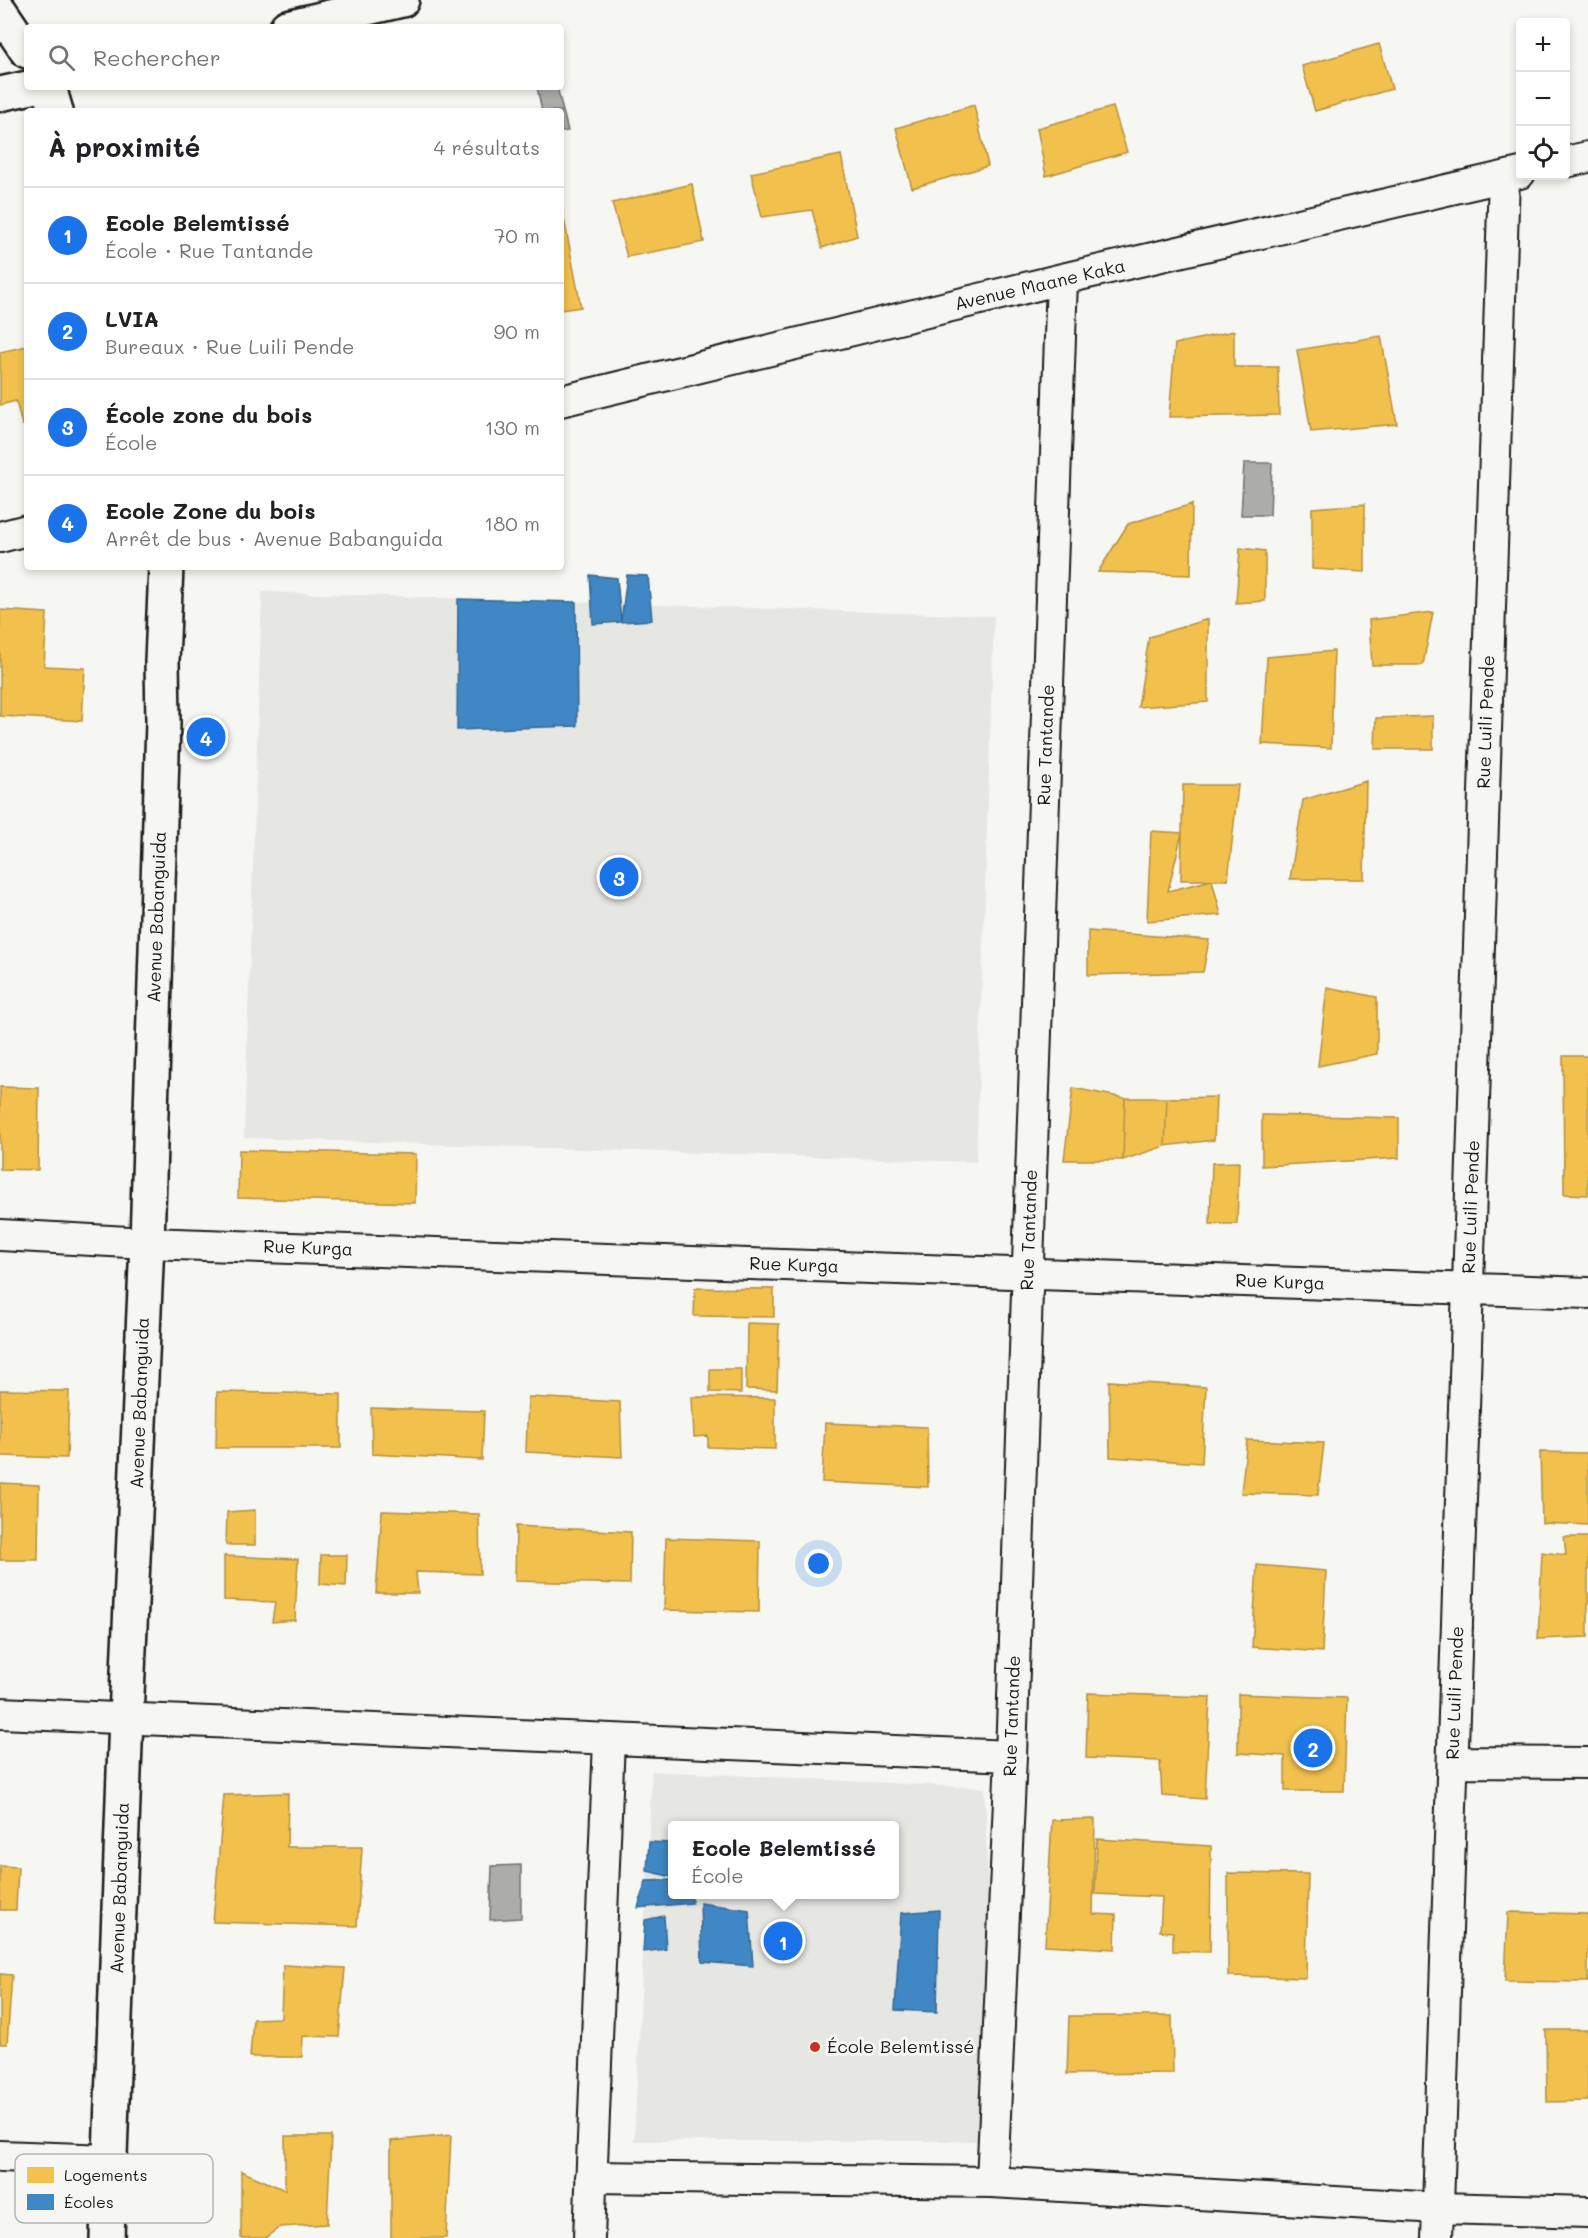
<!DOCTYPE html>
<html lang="fr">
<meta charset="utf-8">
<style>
:root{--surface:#fff;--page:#f6f6f6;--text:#202124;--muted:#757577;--line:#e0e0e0;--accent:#1a73e8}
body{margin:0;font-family:Mali,sans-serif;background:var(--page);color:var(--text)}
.controls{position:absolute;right:18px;top:18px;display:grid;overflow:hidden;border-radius:6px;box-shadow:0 3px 9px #0003}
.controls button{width:54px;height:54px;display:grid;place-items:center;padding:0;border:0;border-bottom:2px solid var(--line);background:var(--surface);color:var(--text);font:30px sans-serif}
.you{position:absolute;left:819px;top:1564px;width:21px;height:21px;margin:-15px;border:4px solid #fff;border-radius:50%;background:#1a73e8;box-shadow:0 0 0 9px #1a73e833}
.badge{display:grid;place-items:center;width:39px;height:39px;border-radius:50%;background:var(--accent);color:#fff;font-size:20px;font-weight:700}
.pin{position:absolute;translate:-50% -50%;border:3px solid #fff;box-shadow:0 2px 6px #0006}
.popup{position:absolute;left:668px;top:1821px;width:231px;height:78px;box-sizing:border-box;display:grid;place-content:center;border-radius:6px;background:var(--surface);filter:drop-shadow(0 2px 4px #0005);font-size:20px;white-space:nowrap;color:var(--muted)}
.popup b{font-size:22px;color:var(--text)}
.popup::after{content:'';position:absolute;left:50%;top:100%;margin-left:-12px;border:12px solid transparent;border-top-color:var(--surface)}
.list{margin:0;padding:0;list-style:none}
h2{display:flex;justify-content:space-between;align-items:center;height:78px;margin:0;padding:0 24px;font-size:26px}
h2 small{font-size:20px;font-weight:400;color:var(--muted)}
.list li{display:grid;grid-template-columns:39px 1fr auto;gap:18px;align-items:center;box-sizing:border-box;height:96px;padding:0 24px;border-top:2px solid var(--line)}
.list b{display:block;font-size:22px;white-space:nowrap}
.list p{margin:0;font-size:20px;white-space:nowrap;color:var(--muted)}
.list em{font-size:20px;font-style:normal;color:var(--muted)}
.icon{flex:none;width:33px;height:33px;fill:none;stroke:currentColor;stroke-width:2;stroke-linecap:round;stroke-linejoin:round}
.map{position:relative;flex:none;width:1588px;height:2238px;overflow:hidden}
.search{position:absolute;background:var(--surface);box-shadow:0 3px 9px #0003;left:24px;top:24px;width:540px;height:66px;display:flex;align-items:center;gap:15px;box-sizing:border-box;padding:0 21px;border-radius:6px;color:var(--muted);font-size:22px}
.panel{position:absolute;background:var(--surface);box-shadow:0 3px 9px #0003;left:24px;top:108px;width:540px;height:462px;border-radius:6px}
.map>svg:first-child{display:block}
.built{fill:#e6e6e2;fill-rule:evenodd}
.water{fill:#acaca9;stroke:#727271;stroke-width:1.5}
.homes{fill:#f2c14e;stroke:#b2903f;stroke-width:1.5}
.schools{fill:#3f88c5;stroke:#346892;stroke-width:1.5}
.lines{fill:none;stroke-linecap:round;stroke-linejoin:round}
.street-casing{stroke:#1c1c1c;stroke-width:34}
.secondary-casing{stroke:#1c1c1c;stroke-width:38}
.highway-casing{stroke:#1c1c1c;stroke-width:38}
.street{stroke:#f6f6f2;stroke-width:30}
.secondary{stroke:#f6f6f2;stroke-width:33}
.highway{stroke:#f6f6f2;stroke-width:33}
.poi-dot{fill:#c8321e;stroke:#f6f6f2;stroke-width:2}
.labels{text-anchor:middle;stroke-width:6;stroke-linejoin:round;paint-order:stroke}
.street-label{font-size:18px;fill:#1c1c1c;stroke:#f6f6f2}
.poi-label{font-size:18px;fill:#1c1c1c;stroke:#f6f6f2;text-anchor:start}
.key{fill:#f6f6f2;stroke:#b5b5b2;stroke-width:1.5}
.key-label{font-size:16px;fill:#1c1c1c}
</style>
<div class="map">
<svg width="1588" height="2238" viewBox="0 0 1588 2238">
<rect width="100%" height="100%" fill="#f6f6f2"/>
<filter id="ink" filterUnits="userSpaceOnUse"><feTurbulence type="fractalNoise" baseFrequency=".0167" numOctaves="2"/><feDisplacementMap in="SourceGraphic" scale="12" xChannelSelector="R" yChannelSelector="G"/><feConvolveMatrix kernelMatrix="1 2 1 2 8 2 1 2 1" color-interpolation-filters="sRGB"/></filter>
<g filter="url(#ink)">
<!-- built -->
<path class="built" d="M262,592l732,24 -18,546 -732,-24z
M652,1771l333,17 9,353h-360zM672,1826h222v68h-222z"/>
<!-- water -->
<path class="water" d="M537,87h20l11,44 -7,1v-21h-19z
M1244,463h28l-2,52h-29z
M521,1865v53l-31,2 2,-54z"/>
<!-- homes -->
<path class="homes" d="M1379,44l13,45 -77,22 -13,-45z
M974,105l14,61 -76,22 -16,-60z
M1113,107l14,45 -81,24 -9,-48z
M841,155l16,81 -35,12 -10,-38 -50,7 -11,-44z
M692,184l12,58 -77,15 -15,-54z
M561,203l20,104 -20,3z
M1234,331v36h44l1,48 -110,2 6,-73z
M1381,336l16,88 -86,8 -14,-82z
M27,346v78l-5,1 -6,-24 -16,4v-53z
M1192,504l-1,71 -93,-3 30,-48z
M1365,504v68l-53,-3v-61z
M1240,548l25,3v50l-29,2z
M0,610l47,3 -3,53 41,2 -3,53 -82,-5z
M1433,612l-10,53h-51l-3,-45z
M1208,619v83l-70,5 11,-70z
M1334,651l-3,97 -69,-4 5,-87z
M1433,716v33h-58l1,-31z
M1366,781l-2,98h-74l13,-79z
M1183,785h55l-10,95h-47z
M1151,831l31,2 -14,58 44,-11 9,35 -74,6z
M1088,931l121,9 -6,32 -115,3z
M1327,987l50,10v57l-59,12z
M1563,1056h25v139l-24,-1z
M0,1087l39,1 -1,82 -38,-1z
M1073,1088l52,10 -2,62h-59z
M1216,1097l-2,43 -49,6 2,-48z
M1125,1098h42l-2,48 -42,14z
M1262,1115l137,3v40l-137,8z
M239,1150l177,4 -1,49 -177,-5z
M1239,1162l-2,62h-27l2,-61z
M695,1288l79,1v28l-80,-1z
M747,1323l32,1 -2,66 -31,-1z
M710,1369h31v24l-31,-1z
M1109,1381l97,6 -4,76 -92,-6z
M0,1390l69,1 -2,67 -67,-2z
M217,1392l124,2v54h-125z
M528,1397l92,5 2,55 -96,-5z
M692,1397l83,1v51l-67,-2v-11l-14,1z
M371,1408l113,3 -2,49 -110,-6z
M825,1423l102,4 1,60 -106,-5z
M1247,1440l77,3 -6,52 -77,-2z
M1540,1452l48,1v72l-46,-2z
M0,1483l39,2 -1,75h-38z
M255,1510v35h-29l1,-33z
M382,1511l97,3 1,60 -64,-2 2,21h-42z
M516,1526l115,6 -1,52 -115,-3z
M1564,1537h24v100l-50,2 4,-87 24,3z
M666,1538l94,3 -1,71 -95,-2z
M321,1555h26l-1,31 -26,-2z
M224,1556l74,3 -3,61 -23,2 3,-20 -51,-2z
M1257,1565l69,6 -4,81 -70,-5z
M1088,1693l122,4 -5,102 -43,-3 -2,-35 -74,-3z
M1238,1694l109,4 -3,93h-59v-35l-47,-3z
M288,1793l-1,54h75l-5,79 -144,-4 11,-127z
M1095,1819l-2,95 23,1 -1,34 -70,-4 7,-125z
M1097,1839l114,7 -1,106 -37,-1v-19l-13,-1 2,-34 -67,-3z
M0,1866l18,1 -2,43h-16z
M1228,1873l80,1 -2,104 -78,-2z
M1508,1912l80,2v68l-83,-1z
M283,1965l62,3 -6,69 -36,-1 -1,21h-52l3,-38 28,-1z
M0,1974l12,1 -5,69h-7z
M1069,2016h103l1,57 -106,1z
M1546,2030h42v71l-41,1z
M451,2135l-5,103h-55v-97z
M285,2136h46l-4,88 -47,3 -15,11h-24v-67l44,19z"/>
<!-- schools -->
<path class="schools" d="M590,575l27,3 4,44 -28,2z
M627,575l21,1 4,44 -31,2z
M458,599l118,3 1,124 -120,4z
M649,1842l23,1v34l-25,-6z
M672,1880v14h20v9l-54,5 8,-27z
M700,1903l49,7 4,56 -51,-4z
M939,1910l-2,102 -42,-2 6,-97z
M664,1916l2,33 -23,3 2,-32z"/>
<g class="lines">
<!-- street casing -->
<g class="street-casing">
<path id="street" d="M1566,162l22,-5
M561,401l501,-122 458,-106
M0,537l27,-7
M0,1235l147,8 1441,50
M0,1713l1011,43
M1453,1762l135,1
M0,2156l109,4
M591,2177l401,5 446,26 150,4
M992,2182l19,-426 51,-1477
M589,2238l20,-498
M1437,2238l67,-2061"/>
</g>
<!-- secondary casing -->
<g class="secondary-casing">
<path id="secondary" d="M0,11l27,40
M49,87l7,24
M107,2238l19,-521 21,-474 16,-521 -1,-61 4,-94"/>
</g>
<!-- highway casing -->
<g class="highway-casing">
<path id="highway" d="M287,27l115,-27
M0,94l32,-7"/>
</g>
<!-- street -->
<use href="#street" class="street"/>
<!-- secondary -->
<use href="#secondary" class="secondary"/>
<!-- highway -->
<use href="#highway" class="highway"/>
</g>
</g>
<!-- markers -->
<circle class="poi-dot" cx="815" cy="2047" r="6"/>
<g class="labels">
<!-- street labels -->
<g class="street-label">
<text transform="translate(1040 285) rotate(-13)" y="6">Avenue Maane Kaka</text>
<text transform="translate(1486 722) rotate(-88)" y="6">Rue Luili Pende</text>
<text transform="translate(1046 745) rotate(-88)" y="6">Rue Tantande</text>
<text transform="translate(157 917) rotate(-88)" y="6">Avenue Babanguida</text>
<text transform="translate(1471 1207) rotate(-88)" y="6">Rue Luili Pende</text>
<text transform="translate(1029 1230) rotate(-88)" y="6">Rue Tantande</text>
<text transform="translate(308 1248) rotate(2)" y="6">Rue Kurga</text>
<text transform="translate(794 1265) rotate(2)" y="6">Rue Kurga</text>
<text transform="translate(1280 1282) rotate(2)" y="6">Rue Kurga</text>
<text transform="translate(140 1403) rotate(-88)" y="6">Avenue Babanguida</text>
<text transform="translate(1455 1693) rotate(-88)" y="6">Rue Luili Pende</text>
<text transform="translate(1012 1716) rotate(-88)" y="6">Rue Tantande</text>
<text transform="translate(120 1888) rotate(-88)" y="6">Avenue Babanguida</text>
</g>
<!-- poi labels -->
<g class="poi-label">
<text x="827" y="2053">École Belemtissé</text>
</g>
</g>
<!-- legend -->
<rect x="15" y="2154" width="198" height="69" rx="9" class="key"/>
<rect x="27" y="2167" width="27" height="16" fill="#f2c14e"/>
<rect x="27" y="2194" width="27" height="16" fill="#3f88c5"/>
<g class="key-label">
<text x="64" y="2181">Logements</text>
<text x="64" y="2208">Écoles</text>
</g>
</svg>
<div class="controls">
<button>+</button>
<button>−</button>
<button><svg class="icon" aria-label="locate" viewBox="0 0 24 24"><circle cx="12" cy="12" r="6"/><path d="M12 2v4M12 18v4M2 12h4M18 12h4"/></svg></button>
</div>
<div class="you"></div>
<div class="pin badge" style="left:783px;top:1941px">1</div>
<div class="popup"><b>Ecole Belemtissé</b>École</div>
<div class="pin badge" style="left:1313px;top:1748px">2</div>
<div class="pin badge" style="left:619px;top:877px">3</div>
<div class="pin badge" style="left:206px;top:737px">4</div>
<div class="search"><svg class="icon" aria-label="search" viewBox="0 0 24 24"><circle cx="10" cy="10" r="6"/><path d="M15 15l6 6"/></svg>Rechercher</div>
<section class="panel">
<h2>À proximité<small>4 résultats</small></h2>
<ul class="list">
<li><span class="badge">1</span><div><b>Ecole Belemtissé</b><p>École · Rue Tantande</p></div><em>70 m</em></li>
<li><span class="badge">2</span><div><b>LVIA</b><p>Bureaux · Rue Luili Pende</p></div><em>90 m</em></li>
<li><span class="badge">3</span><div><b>École zone du bois</b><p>École</p></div><em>130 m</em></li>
<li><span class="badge">4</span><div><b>Ecole Zone du bois</b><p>Arrêt de bus · Avenue Babanguida</p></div><em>180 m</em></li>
</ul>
</section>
</div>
